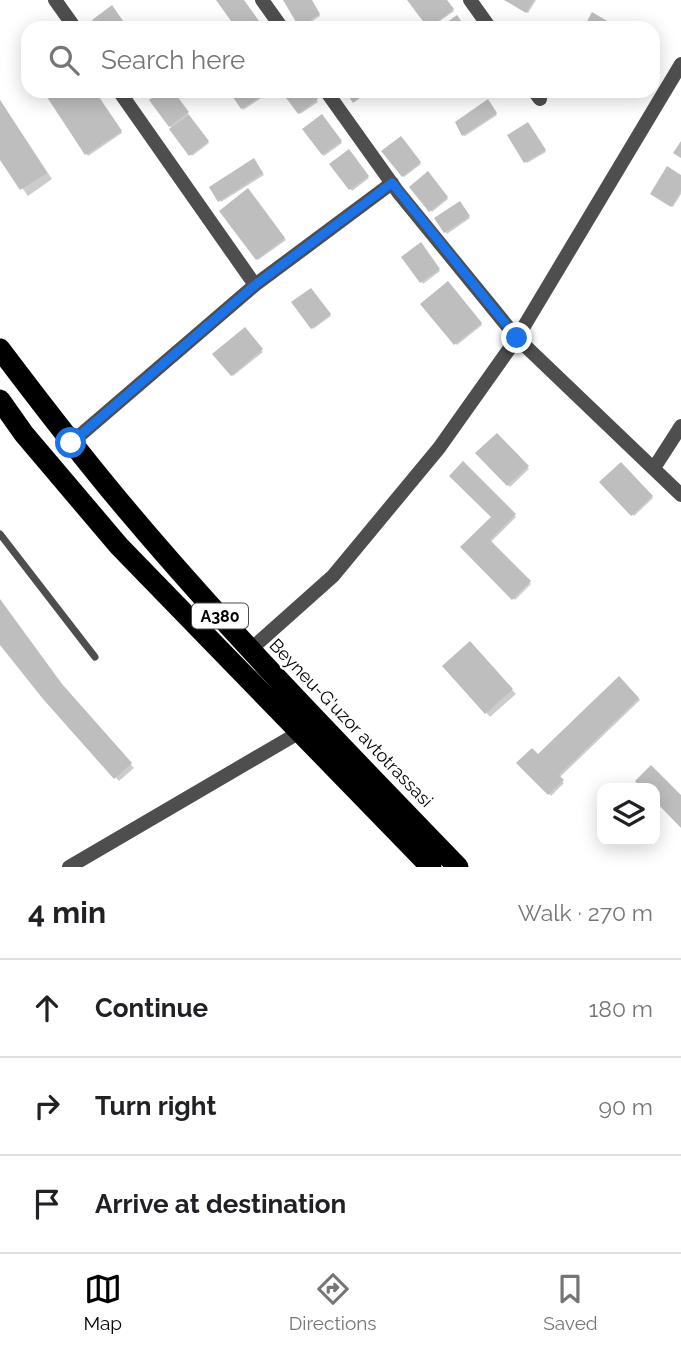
<!DOCTYPE html>
<meta charset="utf-8">
<style>
:root{--surface:#fff;--page:#f2f2f2;--text:#202124;--muted:#757577;--line:#e0e0e0;--accent:#000}
body{margin:0;font-family:Raleway,sans-serif;background:var(--page);color:var(--text)}
.controls{position:absolute;right:21px;bottom:21px;display:grid;overflow:hidden;border-radius:14px;box-shadow:0 4px 18px #0003}
.controls button{width:63px;height:63px;display:grid;place-items:center;padding:0;border:0;border-bottom:2px solid var(--line);background:var(--surface);color:var(--text);font:35px sans-serif}
.stop{position:absolute;width:21px;height:21px;margin:-16px;border:5px solid #1a73e8;border-radius:50%;background:#fff}
.stop.end{background:#1a73e8;border-color:#fff;box-shadow:0 2px 7px #0008}
.list{margin:0;padding:0;list-style:none}
h2{display:flex;justify-content:space-between;align-items:center;height:91px;margin:0;padding:0 28px;font-size:30px}
h2 small{font-size:23px;font-weight:400;color:var(--muted)}
.list li{display:grid;grid-template-columns:46px 1fr auto;gap:21px;align-items:center;box-sizing:border-box;height:98px;padding:0 28px;border-top:2px solid var(--line)}
.list b{display:block;font-size:26px;white-space:nowrap}
.list em{font-size:23px;font-style:normal;color:var(--muted)}
.icon{flex:none;width:38px;height:38px;fill:none;stroke:currentColor;stroke-width:2;stroke-linecap:round;stroke-linejoin:round}
.map{position:relative;flex:none;width:681px;height:867px;overflow:hidden}
.search{position:absolute;background:var(--surface);box-shadow:0 4px 18px #0003;left:21px;right:21px;top:21px;height:77px;display:flex;align-items:center;gap:18px;box-sizing:border-box;padding:0 24px;border-radius:21px;color:var(--muted);font-size:26px}
.sheet{height:385px;background:var(--surface)}
nav{display:flex;justify-content:space-around;align-items:center;box-sizing:border-box;height:98px;border-top:2px solid var(--line);background:var(--surface);font-size:19px;color:var(--muted)}
nav a{display:grid;justify-items:center;gap:4px}
nav .on{color:var(--accent)}
.map>svg:first-child{display:block}
.shadow{fill:#0003}
.building{fill:#bebebe}
.lines{fill:none;stroke-linecap:round;stroke-linejoin:round}
.lane{stroke:#4e4e4e;stroke-width:7}
.street{stroke:#4e4e4e;stroke-width:14}
.highway{stroke:#000;stroke-width:21}
.route{stroke:#1a73e8;stroke-width:9}
.labels{text-anchor:middle;stroke-width:5;stroke-linejoin:round;paint-order:stroke}
.shield{fill:#fff;stroke:#4c4c4c;stroke-width:2}
.shield-label{font-size:16px;font-weight:bold;fill:#000}
.street-label{font-size:18px;fill:#000;stroke:#fff}
</style>
<div class="map">
<svg width="681" height="867" viewBox="0 0 681 867">
<rect width="100%" height="100%" fill="#fff"/>
<!-- shadow -->
<path class="shadow" d="M285,0h26l9,16 -18,12z
M409,0h36l9,11 -24,17z
M507,0h29l-8,13z
M45,91h49l28,42 -34,23z
M165,91h7l37,52 -17,13 -22,-30z
M239,91h33l-29,19z
M283,91h27l8,11 -18,12z
M478,91h11l-7,5z
M0,100l52,79 -24,17 -28,-39z
M488,101l9,14 -32,21 -2,-1z
M322,117l20,26 -18,13 -19,-27z
M530,126l16,26 -19,11 -1,-1z
M401,138l20,26 -17,13 -20,-26z
M349,152l20,26 -17,13 -20,-27z
M255,161l9,14 -43,27 -1,-1z
M428,174l20,25 -16,13 -21,-25z
M681,177v17l-8,13 -19,-12z
M248,191l38,49 -28,20 -37,-49z
M460,203l10,15 -23,16 -10,-15z
M421,245l19,26 -17,13 -20,-27z
M448,283l34,42 -25,20 -34,-41z
M311,290l20,26 -18,13 -19,-27z
M245,329l18,23 -30,24 -19,-22z
M497,435l32,34 -19,18 -32,-34z
M463,464l53,53 -26,26 41,41 -16,16 -52,-52 30,-31z
M621,464l32,34 -19,18 -32,-34z
M0,601l66,89 68,78 -15,13 -75,-83 -44,-56z
M470,643l46,51 -26,23 -46,-51z
M619,679l21,21 -81,78 5,5 -13,13 -32,-33 19,-6z"/>
<!-- building -->
<path class="building" d="M216,0h28l20,28h-28z
M283,0h29l8,14 -21,13z
M407,0h40l7,9 -26,19z
M504,0h30l-8,13z
M112,5l16,23h-30l-6,-8z
M592,12l27,16h-29l-5,-3z
M457,15l9,13h-27z
M43,91h52l27,40 -37,24z
M162,91h11l16,21 -20,15 -20,-27z
M235,91h34l-28,18 -10,-15z
M281,91h31l6,8 -20,15z
M345,91h21l1,2 -14,10z
M488,99l9,14 -35,23 -7,-14z
M0,100l47,73 -27,17 -20,-30z
M322,114l20,27 -20,14 -20,-26z
M189,115l20,26 -20,15 -20,-27z
M528,122l18,28 -22,13 -17,-28z
M401,136l20,26 -19,15 -21,-26z
M681,141v17l-8,-5z
M349,149l20,27 -20,14 -20,-26z
M254,158l9,15 -45,29 -9,-15z
M667,166l14,9v16l-10,16 -21,-13z
M428,171l20,26 -19,15 -20,-25z
M248,188l37,50 -29,22 -37,-49z
M460,201l10,15 -26,17 -10,-15z
M421,242l19,27 -20,14 -19,-26z
M448,281l34,42 -28,22 -34,-41z
M311,288l20,26 -20,15 -20,-27z
M245,327l18,22 -32,27 -19,-22z
M497,433l32,33 -22,20 -32,-33z
M463,461l53,53 -26,26 41,41 -19,19 -52,-53 31,-30 -42,-41z
M621,462l32,34 -22,20 -32,-34z
M0,599l62,85 70,79 -18,16 -71,-80 -43,-54z
M470,641l43,48 -28,25 -43,-48z
M619,676l20,22 -80,77 5,5 -16,15 -32,-32 16,-15 6,6z
M651,765l30,30v33l-26,-27v-13h-13l-7,-7z"/>
<g class="lines">
<!-- lane -->
<path class="lane" d="M0,534l95,123"/>
<!-- street -->
<path class="street" d="M55,0l20,28
M262,0l20,28
M470,0l20,28
M119,91l136,194
M326,91l72,101 119,146 164,157
M534,91l6,8
M71,443l184,-158 137,-102
M654,468l27,-42
M250,650l83,-74 106,-128 78,-110 164,-274
M69,867l231,-135"/>
<!-- highway -->
<path class="highway" d="M0,349c43,57 86,113 132,167 103,122 215,236 326,351
M0,400l24,34 95,112 312,321"/>
</g>
<g class="lines">
<!-- route -->
<path class="route" d="M71,443l184,-158 137,-102 125,155"/>
</g>
<g class="labels">
<!-- shield labels -->
<rect class="shield" x="192" y="603.5" width="56" height="25" rx="5"/>
<g class="shield-label">
<text x="220" y="622">A380</text>
</g>
<!-- street labels -->
<g class="street-label">
<text transform="translate(351 723) rotate(46)" y="6">Beyneu-G'uzor avtotrassasi</text>
</g>
</g>
</svg>
<div class="controls">
<button><svg class="icon" aria-label="layers" viewBox="0 0 24 24"><path d="M12 4l9 5-9 5-9-5zM3 14l9 5 9-5"/></svg></button>
</div>
<div class="stop" style="left:71px;top:443px"></div>
<div class="stop end" style="left:517px;top:338px"></div>
<div class="search"><svg class="icon" aria-label="search" viewBox="0 0 24 24"><circle cx="10" cy="10" r="6"/><path d="M15 15l6 6"/></svg>Search here</div>
</div>
<section class="sheet">
<h2>4 min<small>Walk · 270 m</small></h2>
<ul class="list">
<li><svg class="icon" aria-label="ahead" viewBox="0 0 24 24"><path d="M12 20V5M6 11l6-6 6 6"/></svg><div><b>Continue</b></div><em>180 m</em></li>
<li><svg class="icon" aria-label="right" viewBox="0 0 24 24"><path d="M7 20v-9h11M14 6l5 5-5 5"/></svg><div><b>Turn right</b></div><em>90 m</em></li>
<li><svg class="icon" aria-label="arrive" viewBox="0 0 24 24"><path d="M6 21V4h12l-3 4 3 4H6"/></svg><div><b>Arrive at destination</b></div></li>
</ul>
</section>
<nav>
<a class="on"><svg class="icon" aria-label="map" viewBox="0 0 24 24"><path d="M3 6l6-2 6 2 6-2v14l-6 2-6-2-6 2zM9 4v14M15 6v14"/></svg>Map</a>
<a><svg class="icon" aria-label="directions" viewBox="0 0 24 24"><path d="M12 3l9 9-9 9-9-9zM9 14v-3h6M13 9l2 2-2 2"/></svg>Directions</a>
<a><svg class="icon" aria-label="saved" viewBox="0 0 24 24"><path d="M7 4h10v16l-5-4-5 4z"/></svg>Saved</a>
</nav>
